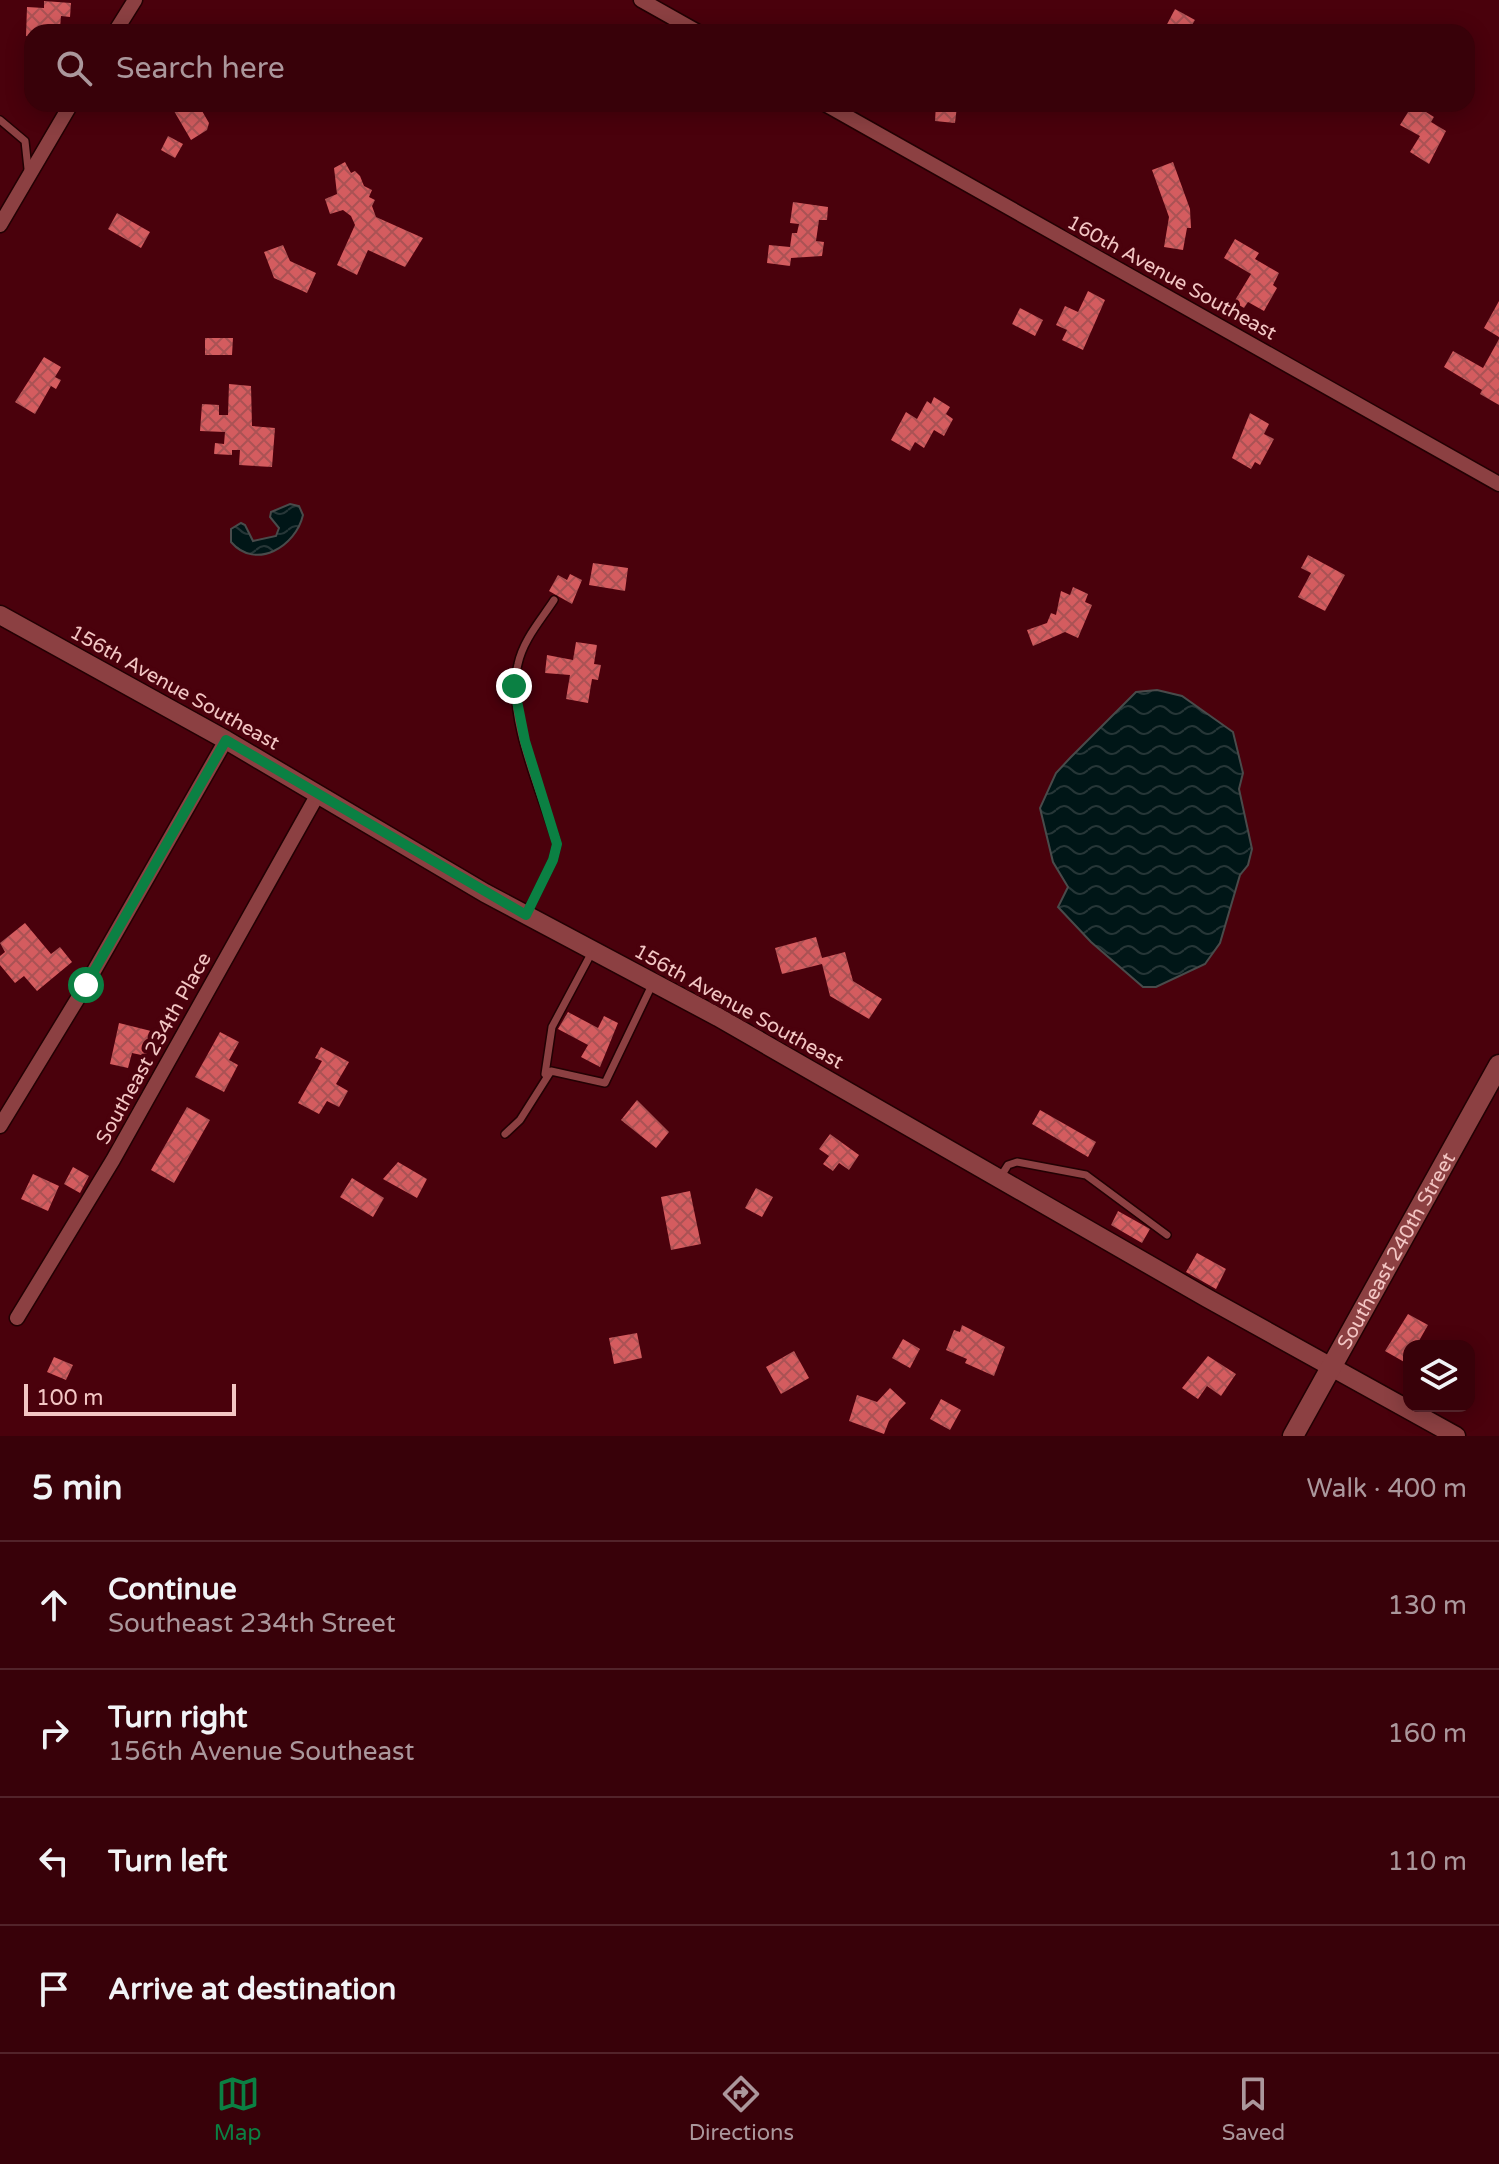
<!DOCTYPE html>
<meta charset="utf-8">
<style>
:root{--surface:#380109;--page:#3f0b12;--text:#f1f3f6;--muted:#ab979c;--line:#52232a;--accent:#0b8043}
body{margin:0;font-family:"Varela Round",sans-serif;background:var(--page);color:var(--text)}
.controls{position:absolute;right:24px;bottom:24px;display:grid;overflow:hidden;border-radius:16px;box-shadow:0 4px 20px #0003}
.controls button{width:72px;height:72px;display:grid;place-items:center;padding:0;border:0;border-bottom:2px solid var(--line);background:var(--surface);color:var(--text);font:40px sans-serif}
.scale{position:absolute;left:24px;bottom:20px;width:212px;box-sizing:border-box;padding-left:8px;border:4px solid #f3c6c4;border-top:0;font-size:22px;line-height:28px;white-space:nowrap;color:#f3c6c4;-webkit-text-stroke:6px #4a010c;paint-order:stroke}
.stop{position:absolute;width:24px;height:24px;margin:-18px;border:6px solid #0b8043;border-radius:50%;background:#fff}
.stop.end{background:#0b8043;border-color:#fff;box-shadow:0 2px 8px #0008}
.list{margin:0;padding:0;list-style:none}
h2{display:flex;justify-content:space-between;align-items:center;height:104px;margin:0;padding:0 32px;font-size:34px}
h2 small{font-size:26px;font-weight:400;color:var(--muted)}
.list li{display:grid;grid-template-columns:52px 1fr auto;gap:24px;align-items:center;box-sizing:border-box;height:128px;padding:0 32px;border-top:2px solid var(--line)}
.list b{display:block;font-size:30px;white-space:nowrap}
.list p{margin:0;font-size:26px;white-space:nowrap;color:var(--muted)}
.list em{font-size:26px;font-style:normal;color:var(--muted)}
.icon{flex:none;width:44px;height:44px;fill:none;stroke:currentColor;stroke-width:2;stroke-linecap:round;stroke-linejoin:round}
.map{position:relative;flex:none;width:1499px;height:1436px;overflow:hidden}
.search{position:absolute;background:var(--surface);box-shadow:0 4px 20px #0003;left:24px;right:24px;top:24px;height:88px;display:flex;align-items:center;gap:20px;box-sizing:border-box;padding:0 28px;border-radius:24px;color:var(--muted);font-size:30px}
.sheet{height:616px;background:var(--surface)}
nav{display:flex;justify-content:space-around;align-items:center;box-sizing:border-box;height:112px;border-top:2px solid var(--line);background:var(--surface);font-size:22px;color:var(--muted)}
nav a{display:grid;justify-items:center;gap:4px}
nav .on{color:var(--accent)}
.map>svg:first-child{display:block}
.water{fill:url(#water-waves);stroke:#494b4b;stroke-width:2}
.building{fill:url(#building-cross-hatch)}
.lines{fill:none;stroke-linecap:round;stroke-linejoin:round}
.service-casing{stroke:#220103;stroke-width:10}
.minor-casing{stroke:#220103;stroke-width:17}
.tertiary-casing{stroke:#220103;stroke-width:21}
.secondary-casing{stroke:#220103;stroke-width:23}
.service{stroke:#8c4042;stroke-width:7}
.minor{stroke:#8c4042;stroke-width:14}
.tertiary{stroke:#8c4042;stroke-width:18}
.secondary{stroke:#8c4042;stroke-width:20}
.route{stroke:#0b8043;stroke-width:10}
.labels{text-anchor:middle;stroke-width:8;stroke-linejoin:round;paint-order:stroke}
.street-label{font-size:20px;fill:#f3c6c4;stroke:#4a010c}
</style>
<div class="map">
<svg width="1499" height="1436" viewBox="0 0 1499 1436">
<defs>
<pattern id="water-waves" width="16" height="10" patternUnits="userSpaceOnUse" patternTransform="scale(2)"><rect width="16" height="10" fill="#001617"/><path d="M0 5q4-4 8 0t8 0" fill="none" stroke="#263637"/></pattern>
<pattern id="building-cross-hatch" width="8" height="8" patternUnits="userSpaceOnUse" patternTransform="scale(2)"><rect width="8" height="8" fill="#d45c5f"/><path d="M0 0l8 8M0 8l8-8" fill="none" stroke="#aa5254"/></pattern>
</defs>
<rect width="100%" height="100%" fill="#4a010c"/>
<!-- water -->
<path class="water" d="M290,504l9,2 4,9c-7,31 -47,56 -72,27v-13l10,-6 4,2 8,16 23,-5 3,-8 -9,-11 1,-5z
M1157,690l25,6 51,36 10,41 -4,16 13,60 -4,16 -8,10 -20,68 -15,21 -49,23h-13l-52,-45 -33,-35 10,-20 -15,-25 -13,-54 16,-35 14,-15 66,-66z"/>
<!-- building -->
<path class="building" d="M44,1l27,2 -1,14 -9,-1 -1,12 7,1v3h-35v5l-6,-1 1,-29 17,1z
M1175,9l20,11 -3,5 13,7h-21l-8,-4 -3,4h-10z
M181,104h17l11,19 -2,7 -16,10 -17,-29z
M936,104h32l-1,4 -10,-2 -2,17 -20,-2z
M1413,104l21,13 -3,5 15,9 -17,33 -19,-12 10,-16 -20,-11z
M168,136l15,8 -8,14 -14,-8z
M345,162l6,11 4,-2 5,5 4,10 8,4 -3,7 6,3 -3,6 4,11 47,21 -18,29 -37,-17 -11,25 -20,-10 18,-40 -4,-9 -8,-6 -13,4 -5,-15 12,-5 -3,-26z
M1173,162l17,47 1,19h-4l-4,22 -19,-3 5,-30 -17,-47z
M793,202l35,5 -1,13h-8l-3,21 8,1 -2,14 -31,2 -1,8 -23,-3 2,-18 21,2 2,-14h5l2,-9 -9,-1z
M117,213l33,19 -9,16 -33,-19z
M1235,239l24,14 -4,6 24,14 -6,12 4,3 -13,23 -16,-9 -4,6 -10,-6 17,-28 -27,-16z
M283,245l7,16 26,12 -9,20 -33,-15 -10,-26z
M1088,291l17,9 -22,50 -21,-10 5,-10 -11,-5 9,-19 13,6z
M1499,301v36l-15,-9z
M1020,308l23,12 -8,16 -23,-12z
M205,338h28l-1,17h-27z
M1499,339v66l-19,-11 2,-4 -38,-23 9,-16 30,17z
M44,357l17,10 -6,10 6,3 -5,9 -5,-3 -16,28 -20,-12z
M229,384l22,2 1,40 23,2 -3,39 -33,-2 1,-15h-8v5l-18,-1 1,-11 9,1 1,-12 -25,-1 2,-27 17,1v10h9z
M934,397l16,10 -4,7 7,5 -9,17 -10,-6 -10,18 -9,-6 -5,9 -19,-11 15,-28 11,7 10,-18 4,3z
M1250,413l19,11 -5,10 10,5 -14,26 -5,-3 -4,7 -19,-11z
M1308,555l37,20 -20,36 -27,-14 13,-24 -10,-5z
M593,563l35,5 -3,23 -36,-6z
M570,574l12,6 -10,24 -23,-13 9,-16 9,5z
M1073,587l15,7 -3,8 7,3 -14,33 -13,-6 -32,14 -6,-16 20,-7 4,-10 5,2 5,-24 9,4z
M576,642l21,3 -3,19 7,1 -3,15 -6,-1 -4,24 -22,-4 4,-24 -25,-2 2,-18 26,5z
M25,923l26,31 9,-7 12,15 -35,29 -13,-15 -9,7 -15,-18v-9l5,-4 -5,-9z
M816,937l6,21 23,-6 8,29 29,18 -13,20 -39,-23 -8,-32 -40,10 -7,-26z
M568,1012l30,16 6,-12 14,7 -18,44 -19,-10 7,-12 -30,-16z
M119,1023l32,8 -5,25 -14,-3 -4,15 -18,-4z
M220,1032l19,10 -10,18 9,5 -14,27 -29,-15z
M321,1047l28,15 -13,22 12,7 -9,16 -12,-6 -8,13 -21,-11 24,-42 -7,-3z
M637,1100l32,32 -13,16 -35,-28z
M187,1107l23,13 -36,63 -23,-13z
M1040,1110l56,32 -8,15 -56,-33z
M830,1134l29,21 -10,15 -10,-7 -6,8 -10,-7 6,-8 -10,-7z
M398,1162l29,17 -10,19 -34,-19z
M73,1167l16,9 -9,17 -16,-9z
M33,1174l26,12 -11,25 -27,-12z
M352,1178l32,20 -11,19 -33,-20z
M756,1188l17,9 -11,20 -17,-9z
M690,1191l11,53 -30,6 -10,-53z
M1118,1211l32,18 -8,14 -31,-18z
M1197,1253l29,16 -10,20 -30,-17z
M1408,1314l20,11 -12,21h-7l-3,17 -21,-12z
M962,1325l43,22 -11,29 -29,-13 2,-4 -21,-9 8,-20 6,2z
M637,1333l5,25 -28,6 -5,-26z
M903,1339l17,10 -10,19 -18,-10z
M794,1351l15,27 -28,16 -15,-27z
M1208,1356l28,18 -15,22 -14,-10 -9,13 -16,-11z
M54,1357l19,8 -7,15 -19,-8z
M890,1388l16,15 -17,18 -5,13 -35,-13 8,-26 20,7z
M941,1399l20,11 -11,20 -20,-11z"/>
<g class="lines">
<!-- service casing -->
<g class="service-casing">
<path id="service" d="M0,120l25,21 3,28
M527,913l26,-53 4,-16c-15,-50 -52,-129 -39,-180 5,-24 23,-44 36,-64
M545,1074l7,-47 40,-75
M505,1134l15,-14 31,-49 54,12 47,-98
M1001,1176l7,-11 9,-3 69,13 81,60"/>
</g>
<!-- minor casing -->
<g class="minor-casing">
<path id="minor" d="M641,0l57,32
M115,32l20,-32
M825,104l674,380
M0,225l71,-121
M0,1126l86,-141 140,-245
M17,1318l96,-158 205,-366"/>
</g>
<!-- tertiary casing -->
<g class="tertiary-casing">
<path id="tertiary" d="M0,615l226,125 259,153 233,124 489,281 249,138"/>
</g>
<!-- secondary casing -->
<g class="secondary-casing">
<g id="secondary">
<path id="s1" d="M1293,1436l206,-371"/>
</g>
</g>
<!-- service -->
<use href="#service" class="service"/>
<!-- minor -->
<use href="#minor" class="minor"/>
<!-- tertiary -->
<use href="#tertiary" class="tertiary"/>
<!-- secondary -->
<use href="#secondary" class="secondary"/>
</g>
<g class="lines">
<!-- route -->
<path class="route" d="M86,985l140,-245 300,175 27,-55 4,-16 -32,-103 -11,-55"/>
</g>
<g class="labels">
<!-- street labels -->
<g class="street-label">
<text transform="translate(1172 277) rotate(29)" y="7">160th Avenue Southeast</text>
<text transform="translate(175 687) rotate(29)" y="7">156th Avenue Southeast</text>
<text transform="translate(739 1006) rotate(29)" y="7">156th Avenue Southeast</text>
<text transform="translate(153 1048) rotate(-61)" y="7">Southeast 234th Place</text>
<text dy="7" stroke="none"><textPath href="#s1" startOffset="212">Southeast 240th Street</textPath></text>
</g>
</g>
</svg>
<div class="controls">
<button><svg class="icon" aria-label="layers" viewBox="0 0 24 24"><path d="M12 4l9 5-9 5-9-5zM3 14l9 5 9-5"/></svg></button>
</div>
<div class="scale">100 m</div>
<div class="stop" style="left:86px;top:985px"></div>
<div class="stop end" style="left:514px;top:686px"></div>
<div class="search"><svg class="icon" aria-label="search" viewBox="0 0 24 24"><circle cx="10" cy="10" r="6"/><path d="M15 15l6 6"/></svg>Search here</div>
</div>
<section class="sheet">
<h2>5 min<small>Walk · 400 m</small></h2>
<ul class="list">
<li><svg class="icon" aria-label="ahead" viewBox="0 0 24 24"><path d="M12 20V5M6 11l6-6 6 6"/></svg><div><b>Continue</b><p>Southeast 234th Street</p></div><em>130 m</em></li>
<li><svg class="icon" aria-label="right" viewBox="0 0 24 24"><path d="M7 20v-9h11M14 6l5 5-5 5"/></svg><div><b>Turn right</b><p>156th Avenue Southeast</p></div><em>160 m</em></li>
<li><svg class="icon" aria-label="left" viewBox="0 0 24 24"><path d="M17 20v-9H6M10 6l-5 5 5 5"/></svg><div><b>Turn left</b></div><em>110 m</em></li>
<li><svg class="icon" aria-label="arrive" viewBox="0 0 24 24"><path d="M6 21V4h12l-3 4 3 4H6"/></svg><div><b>Arrive at destination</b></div></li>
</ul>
</section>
<nav>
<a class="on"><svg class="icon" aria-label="map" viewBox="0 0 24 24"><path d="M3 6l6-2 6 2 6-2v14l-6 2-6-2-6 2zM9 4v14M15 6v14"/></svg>Map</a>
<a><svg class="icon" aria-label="directions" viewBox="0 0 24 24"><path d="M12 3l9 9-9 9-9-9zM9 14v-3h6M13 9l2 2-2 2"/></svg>Directions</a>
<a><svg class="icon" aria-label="saved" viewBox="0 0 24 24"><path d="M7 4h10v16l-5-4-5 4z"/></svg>Saved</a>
</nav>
